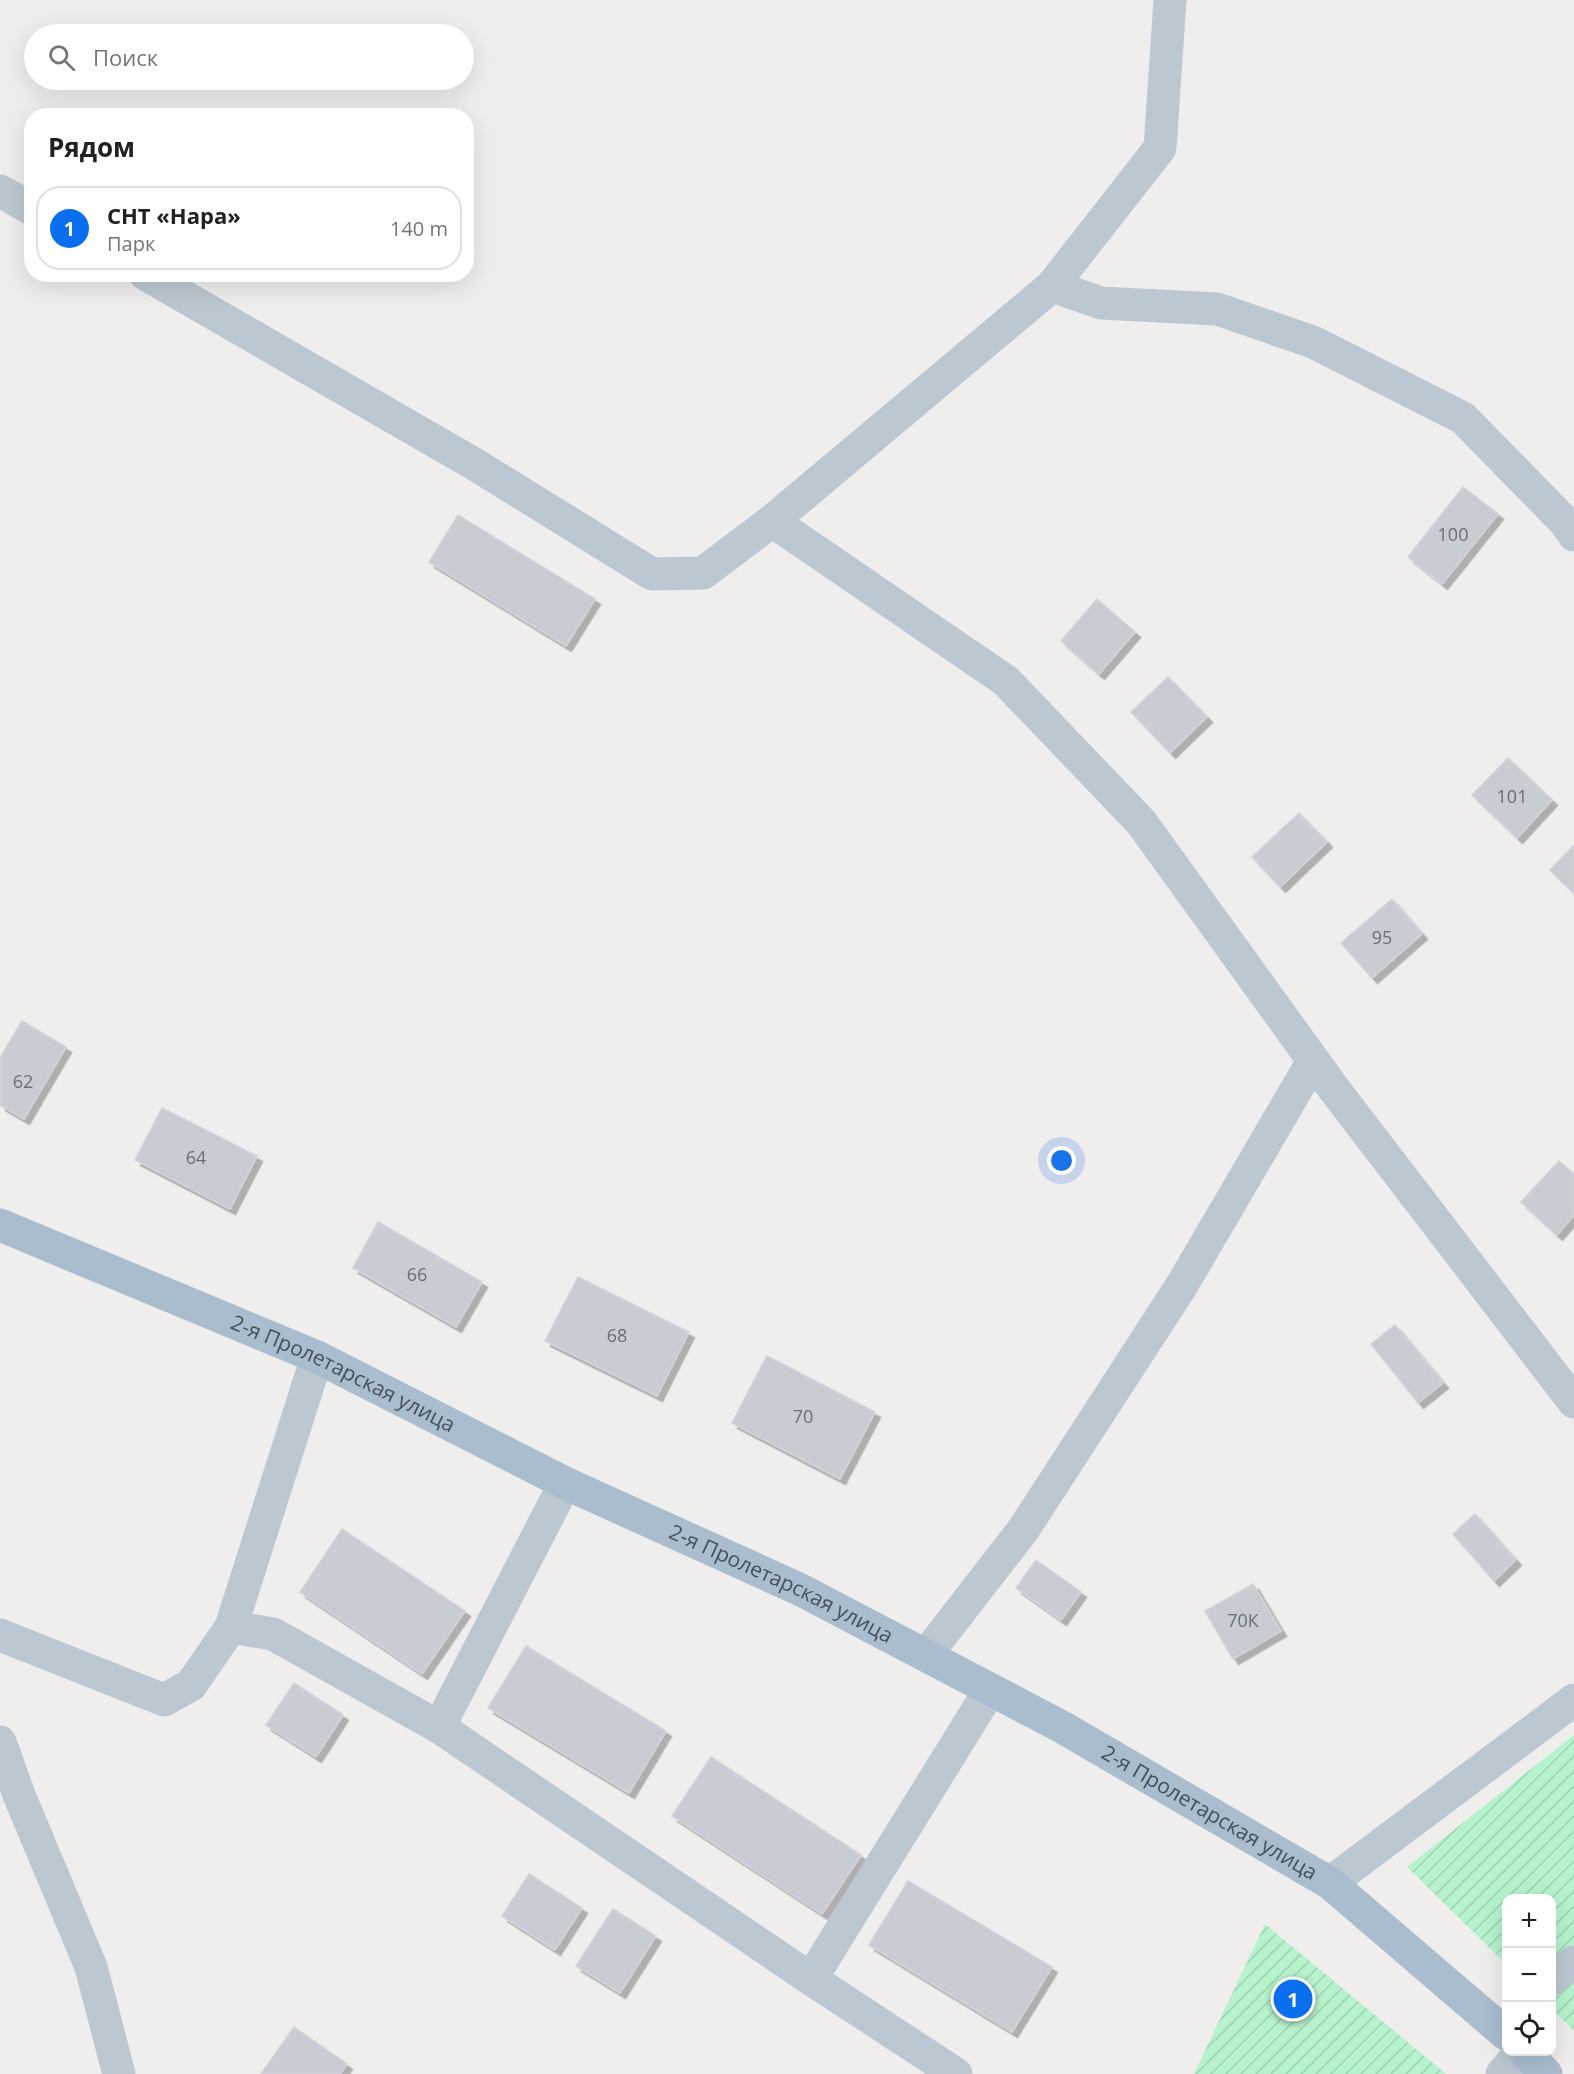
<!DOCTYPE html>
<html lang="ru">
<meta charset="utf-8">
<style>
:root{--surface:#fff;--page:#f2f2f2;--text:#202124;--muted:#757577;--line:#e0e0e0;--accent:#096fee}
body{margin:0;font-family:"Open Sans",sans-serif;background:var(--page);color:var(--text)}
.controls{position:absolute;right:18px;bottom:18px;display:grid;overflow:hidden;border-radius:12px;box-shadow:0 6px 24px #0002}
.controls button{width:54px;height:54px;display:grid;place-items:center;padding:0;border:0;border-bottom:2px solid var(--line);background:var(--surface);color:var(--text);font:30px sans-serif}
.you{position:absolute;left:1062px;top:1161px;width:21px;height:21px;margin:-15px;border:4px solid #fff;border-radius:50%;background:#1a73e8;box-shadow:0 0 0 9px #1a73e833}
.badge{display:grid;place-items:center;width:39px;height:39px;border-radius:50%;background:var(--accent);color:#fff;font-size:20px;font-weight:700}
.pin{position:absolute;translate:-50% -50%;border:3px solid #fff;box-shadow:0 2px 6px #0006}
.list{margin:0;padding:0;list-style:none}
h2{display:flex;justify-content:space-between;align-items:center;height:78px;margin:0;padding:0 24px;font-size:26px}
h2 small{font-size:20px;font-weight:400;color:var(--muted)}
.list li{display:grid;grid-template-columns:39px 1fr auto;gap:18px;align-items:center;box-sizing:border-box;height:84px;margin:0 12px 12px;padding:0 12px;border:2px solid var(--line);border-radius:24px}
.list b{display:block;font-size:22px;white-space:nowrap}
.list p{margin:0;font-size:20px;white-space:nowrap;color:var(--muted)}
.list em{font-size:20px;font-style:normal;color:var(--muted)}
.icon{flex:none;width:33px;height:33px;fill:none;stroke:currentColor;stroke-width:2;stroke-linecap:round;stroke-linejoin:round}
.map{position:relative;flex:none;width:1574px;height:2074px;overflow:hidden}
.search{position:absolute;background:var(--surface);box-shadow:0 6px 24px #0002;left:24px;top:24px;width:450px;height:66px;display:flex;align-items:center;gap:15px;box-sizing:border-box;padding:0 21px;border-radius:33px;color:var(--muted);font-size:22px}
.panel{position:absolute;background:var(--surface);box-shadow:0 6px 24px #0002;left:24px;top:108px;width:450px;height:174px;border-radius:24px}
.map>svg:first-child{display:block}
.garden{fill:url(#garden-furrows)}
.building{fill:#c9ccd2;stroke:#d0d3d9;stroke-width:1.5;filter:url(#shadow)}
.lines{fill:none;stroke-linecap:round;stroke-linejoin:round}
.minor{stroke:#bcc8d1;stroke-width:33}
.major{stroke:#aabdcf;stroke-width:33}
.labels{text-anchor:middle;stroke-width:4.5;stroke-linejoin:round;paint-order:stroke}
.number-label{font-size:18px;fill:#65707a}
.street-label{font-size:21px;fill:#44515c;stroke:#fff}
</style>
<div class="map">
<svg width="1574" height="2074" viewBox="0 0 1574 2074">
<defs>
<pattern id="garden-furrows" width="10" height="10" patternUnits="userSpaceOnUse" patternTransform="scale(1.5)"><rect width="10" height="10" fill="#b6f3cd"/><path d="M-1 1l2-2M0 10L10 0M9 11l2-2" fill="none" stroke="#9ed2b2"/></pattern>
<filter id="shadow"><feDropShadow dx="5.5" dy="5.5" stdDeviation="0" flood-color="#0004"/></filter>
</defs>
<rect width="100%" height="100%" fill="#f0eded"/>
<!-- garden -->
<path class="garden" d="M1574,1735v296l-22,-22v-111h-46v66l-99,-97z
M1265,1924l181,150h-252z"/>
<!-- building -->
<path class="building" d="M1463,487l35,27 -56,70 -34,-27z
M458,515l137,84 -29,47 -137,-84z
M1097,599l38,33 -36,42 -38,-33z
M1168,677l39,40 -37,36 -39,-41z
M1508,758l44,42 -35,38 -45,-43z
M1299,813l28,29 -47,45 -28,-30z
M1574,845v48l-24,-23z
M1392,899l30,35 -50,44 -31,-35z
M22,1021l44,26 -42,72 -24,-14v-47z
M162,1108l95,48 -27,53 -95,-49z
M1559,1161l15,13v41l-17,20 -36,-33z
M378,1222l104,60 -26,45 -103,-59z
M578,1277l111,55 -32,64 -112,-55z
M1395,1325l48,58 -25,20 -47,-59z
M767,1356l108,56 -35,67 -108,-56z
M1475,1514l41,46 -22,21 -41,-47z
M342,1529l123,82 -43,63 -122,-82z
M1036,1560l45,32 -20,28 -45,-32z
M1253,1584l28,47 -48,28 -28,-48z
M526,1646l140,85 -37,62 -141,-85z
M294,1683l49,32 -27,42 -50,-32z
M711,1757l150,98 -39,59 -150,-98z
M529,1874l53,34 -27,42 -53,-34z
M908,1881l144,86 -40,65 -143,-87z
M613,1909l43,27 -36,57 -44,-27z
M294,2027l53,37 -7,10h-79z"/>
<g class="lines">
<!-- minor -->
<path class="minor" d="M0,191l32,18
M145,274l331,191 176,109 51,-1 69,-52 280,-235 108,-138 10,-148
M1052,286l49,17 116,6 96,33 150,76 101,103 10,14
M772,521l234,160 135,141 193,267 240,313
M231,1627l42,7 166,93 372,252 145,95
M0,1635l164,65 27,-15 40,-58 86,-270
M926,1655l97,-125 159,-245 131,-224
M439,1727l126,-244
M0,1742l19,53 72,172 28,107
M1330,1883l244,-183
M811,1979l179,-289
M1552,1979l22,-17
M1502,2074l19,-22"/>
<!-- major -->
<g class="major">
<path id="s1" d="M0,1225l317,132 248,126 236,107 261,137 268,156 176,151"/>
<path d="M1525,2052l21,22"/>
</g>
</g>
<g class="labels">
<!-- number labels -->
<g class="number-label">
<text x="1453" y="541">100</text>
<text x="1512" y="803">101</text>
<text x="1382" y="944">95</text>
<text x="23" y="1088">62</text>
<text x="196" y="1164">64</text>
<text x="417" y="1281">66</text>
<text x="617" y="1342">68</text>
<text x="803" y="1423">70</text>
<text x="1243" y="1627">70К</text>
</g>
<!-- street labels -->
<g class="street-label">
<text dy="7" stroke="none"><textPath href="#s1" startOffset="374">2-я Пролетарская улица</textPath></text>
<text dy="7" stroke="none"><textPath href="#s1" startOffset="860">2-я Пролетарская улица</textPath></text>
<text dy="7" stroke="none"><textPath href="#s1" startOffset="1346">2-я Пролетарская улица</textPath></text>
</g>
</g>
</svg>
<div class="controls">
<button>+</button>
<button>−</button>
<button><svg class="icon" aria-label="locate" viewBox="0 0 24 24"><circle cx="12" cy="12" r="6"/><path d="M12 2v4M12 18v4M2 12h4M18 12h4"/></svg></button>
</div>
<div class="you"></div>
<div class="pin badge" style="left:1293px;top:1999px">1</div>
<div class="search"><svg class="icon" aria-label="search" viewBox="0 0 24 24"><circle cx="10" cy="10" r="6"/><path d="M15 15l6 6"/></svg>Поиск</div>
<section class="panel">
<h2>Рядом<small></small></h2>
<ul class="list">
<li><span class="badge">1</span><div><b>СНТ «Нара»</b><p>Парк</p></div><em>140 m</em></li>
</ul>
</section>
</div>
